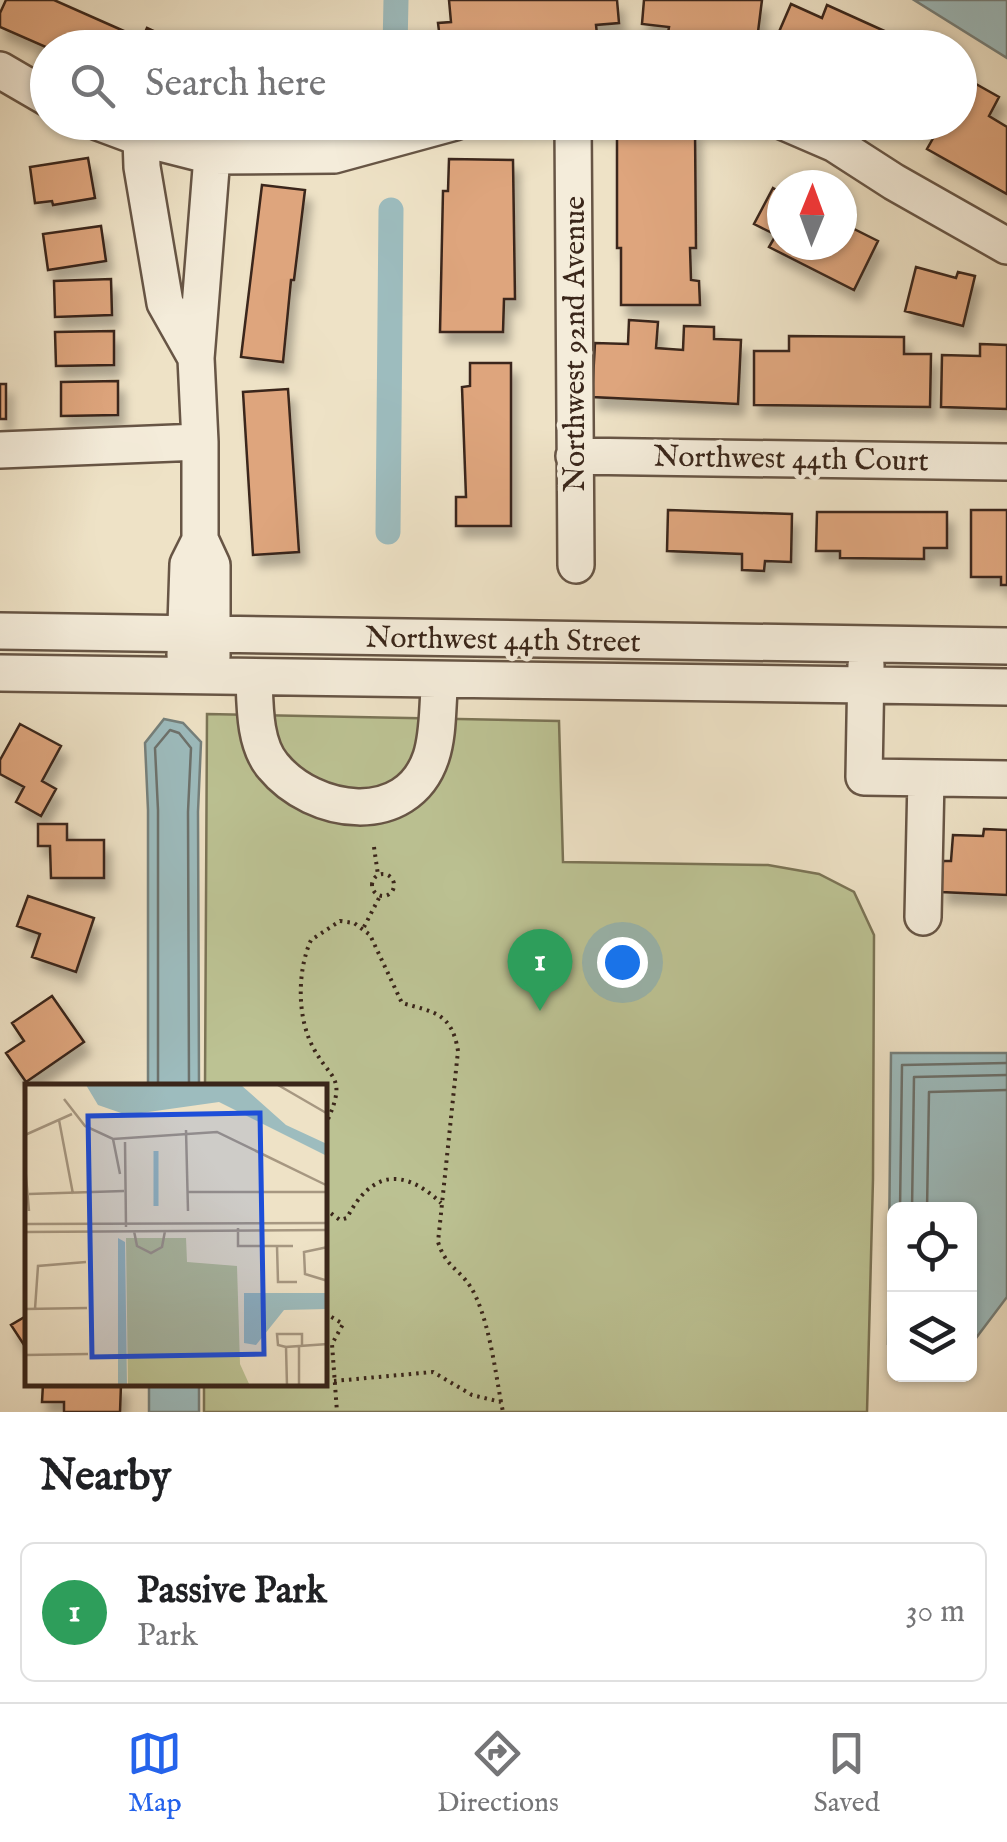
<!DOCTYPE html>
<style>
:root{--surface:#fff;--page:#f6f6f6;--text:#202124;--muted:#757577;--line:#e0e0e0;--accent:#2563eb}
body{margin:0;font-family:"IM FELL English",serif;background:var(--page);color:var(--text)}
.controls{position:absolute;right:30px;bottom:30px;display:grid;overflow:hidden;border-radius:15px;box-shadow:0 2px 8px #0004}
.controls button{width:90px;height:90px;display:grid;place-items:center;padding:0;border:0;border-bottom:2px solid var(--line);background:var(--surface);color:var(--text);font:50px sans-serif}
.compass{position:absolute;left:767px;top:170px;width:90px;height:90px;border-radius:50%;background:var(--surface);box-shadow:0 2px 8px #0004;rotate:1deg}
.you{position:absolute;left:622px;top:962px;width:35px;height:35px;margin:-25px;border:8px solid #fff;border-radius:50%;background:#1a73e8;box-shadow:0 0 0 15px #1a73e833}
.badge{display:grid;place-items:center;width:65px;height:65px;border-radius:50%;background:var(--accent);color:#fff;font-size:32px;font-weight:700}
.pin{position:absolute;translate:-50% -82px;filter:drop-shadow(0 2px 5px #0008)}
.pin::after{content:'';position:absolute;top:52px;width:35px;height:30px;background:inherit;clip-path:polygon(0 0,100% 0,50% 100%)}
.list{margin:0;padding:0;list-style:none}
h2{display:flex;justify-content:space-between;align-items:center;height:130px;margin:0;padding:0 40px;font-size:42px}
h2 small{font-size:32px;font-weight:400;color:var(--muted)}
.list li{display:grid;grid-template-columns:65px 1fr auto;gap:30px;align-items:center;box-sizing:border-box;height:140px;margin:0 20px 20px;padding:0 20px;border:2px solid var(--line);border-radius:15px}
.list b{display:block;font-size:38px;white-space:nowrap}
.list p{margin:0;font-size:32px;white-space:nowrap;color:var(--muted)}
.list em{font-size:32px;font-style:normal;color:var(--muted)}
.icon{flex:none;width:55px;height:55px;fill:none;stroke:currentColor;stroke-width:2;stroke-linecap:round;stroke-linejoin:round}
.map{position:relative;flex:none;width:1007px;height:1412px;overflow:hidden}
.search{position:absolute;background:var(--surface);box-shadow:0 2px 8px #0004;left:30px;right:30px;top:30px;height:110px;display:flex;align-items:center;gap:25px;box-sizing:border-box;padding:0 35px;border-radius:55px;color:var(--muted);font-size:38px}
.sheet{height:290px;background:var(--surface)}
nav{display:flex;justify-content:space-around;align-items:center;box-sizing:border-box;height:140px;border-top:2px solid var(--line);background:var(--surface);font-size:28px;color:var(--muted)}
nav a{display:grid;justify-items:center;gap:5px}
nav .on{color:var(--accent)}
.map>svg:first-child{display:block}
.green{fill:#bcc293;stroke:#7b7456;stroke-width:2.5}
.water{fill:#9dbcbe;stroke:#75807c;stroke-width:2.5}
.lines{fill:none;stroke-linecap:round;stroke-linejoin:round}
.shore{stroke:#6c716c;stroke-width:2.5}
.canal{stroke:#9dbcbe;stroke-width:25}
.building{fill:#dea57d;stroke:#3a261a;stroke-width:2.5;filter:url(#shadow)}
.minor-casing{stroke:#675545;stroke-width:40}
.path{stroke:#3a261a;stroke-width:4;stroke-dasharray:2.5 5;stroke-linecap:butt}
.minor{stroke:#f4ecda;stroke-width:35}
.labels{text-anchor:middle;stroke-width:10;stroke-linejoin:round;paint-order:stroke}
.street-label{font-size:30px;fill:#3a261a;stroke:#f4ecda}
.inset-river{fill:none;stroke:#9dbcbe;stroke-width:5}
.inset-road{fill:none;stroke:#a69781;stroke-width:2.5}
.view{fill:#1d4ed8;fill-opacity:0.15;stroke:#1d4ed8;stroke-width:5}
.inset-edge{fill:none;stroke:#3a261a;stroke-width:5}
</style>
<div class="map">
<svg width="1007" height="1412" viewBox="0 0 1007 1412">
<defs>
<filter id="shadow"><feDropShadow dx="6" dy="11" stdDeviation="5" flood-color="#0004"/></filter>
</defs>
<rect width="100%" height="100%" fill="#eee2c6"/>
<filter id="stains"><feTurbulence type="fractalNoise" baseFrequency=".002" numOctaves="4"/><feColorMatrix values="0 0 0 0 .2 0 0 0 0 .09 0 0 0 0 .02 0 0 0 .5 -.17"/></filter>
<radialGradient id="worn" r=".72"><stop offset=".6" stop-color="#630" stop-opacity="0"/><stop offset="1" stop-color="#630" stop-opacity=".3"/></radialGradient>
<!-- green -->
<path class="green" d="M207,714l352,7 4,141 205,3 51,9 35,18 20,43 -1,244 -6,233h-663v-27l121,-1v-297h-120z"/>
<!-- water -->
<path class="water" d="M914,0h93v58z
M164,719l19,4 18,19 -3,70 1,275h-51v-277l-3,-67z
M891,1053h116v244l-37,49v-136h-76v135l-6,-1z
M149,1385h50v27h-50z"/>
<g class="lines">
<!-- shore -->
<path class="shore" d="M158,1087v-277l-3,-62 15,-18 9,3 12,15 -3,64 1,275
M900,1210l2,-145 105,-2
M912,1210l2,-133 93,-2
M927,1210l2,-118 78,-2"/>
<!-- canal -->
<path class="canal" d="M395,48l1,-48
M388,532l3,-322"/>
</g>
<!-- building -->
<path class="building" d="M6,0h48l88,39 5,-11 26,12 -3,8h-122l-48,-21v-14z
M449,0h168l2,23 -23,2 1,9 -85,8 1,6h-72l-3,-25 13,-1z
M644,0h118l-6,48 -89,-9 2,-12 -27,-3z
M791,4l31,14 5,-13 95,43h-150z
M960,75l39,22 -10,19 18,11v67l-80,-45 9,-16 -19,-11h43z
M695,129l1,119h-6l1,32 8,1 1,24h-79v-57h-4v-118z
M88,158l7,40 -42,7 -1,-4 -17,2 -5,-36z
M449,159l64,1 2,139h-11l-1,33h-63l3,-141h5z
M262,185l43,5 -11,90h-3l-8,82 -42,-5z
M773,188l9,5v52h60v-22l36,18 -24,49 -85,-43 7,-12 -22,-11z
M101,226l5,35 -58,9 -5,-36z
M916,267l40,11 2,-6 17,4 -12,50 -58,-15z
M111,279l1,36 -57,2 -1,-36z
M629,320l29,2 -2,26 27,2 1,-24 30,1v12l27,1 -3,64 -146,-7 3,-54 33,1z
M114,331v34l-58,1 -1,-34z
M789,336l115,1v17h27l-1,53 -176,-2v-54h35z
M980,344l27,1v64l-66,-2 1,-52 38,1z
M470,363h41v163h-55v-29h10l-4,-110 8,-1z
M118,381v34l-57,1v-34z
M0,384h6v35h-6z
M288,389l11,163 -46,3 -10,-163z
M668,510l124,4 -1,48 -26,-1 -1,10 -22,-1v-16l-75,-3z
M971,510h36v75h-6v-8h-30z
M817,512h130v36h-23v11l-84,-1v-7h-24z
M20,724l41,22 -19,35 14,8 -15,27 -25,-14 8,-15 -24,-13v-14z
M38,824h29v16h37v38h-53l-1,-32h-12z
M984,829l23,1v65l-66,-3 2,-31h8l2,-26 30,1z
M28,896l66,22 -18,54 -44,-15 8,-23 -23,-8z
M52,996l32,46 -58,40 -20,-29 18,-12 -12,-18z
M28,1315v36l-17,-26z
M43,1384h78l-1,28h-56v-10h-22z"/>
<g class="lines">
<!-- minor casing -->
<g class="minor-casing">
<path id="minor" d="M0,70l48,28
M98,122l43,16 71,18 122,-1 121,-33
M573,122l3,443
M784,122l51,22 59,38 113,64
M141,138l1,29 23,136 31,55
M0,450l200,-8
M574,456l433,6
M0,631l1007,15
M185,655l3,-91 10,-20
M212,657v-92l-12,-26v-97l-4,-84 16,-202
M866,665l-2,112 143,2
M0,673l1007,14
M254,677c1,28 0,67 19,89 40,49 134,63 158,-9 8,-24 6,-53 9,-77
M923,917l3,-139"/>
</g>
<!-- path -->
<path class="path" d="M374,847l4,28
M372 885a11 11 0 1 1 22 0a11 11 0 1 1-22 0Z
M364,927l16,-31
M325,1126c25,-54 4,-43 -15,-85 -13,-30 -12,-72 1,-101l29,-19 14,2 16,12 32,68c32,9 50,10 56,48l-20,191c8,25 20,26 32,44 18,28 25,83 31,116
M325,1209l15,11 7,-2c24,-47 56,-51 94,-15
M325,1313l18,11 -11,20 5,68
M334,1381l99,-9 39,23 29,7 2,10"/>
<!-- minor -->
<use href="#minor" class="minor"/>
</g>
<g class="labels">
<!-- street labels -->
<g class="street-label">
<text transform="translate(574 344) rotate(-90)" y="10">Northwest 92nd Avenue</text>
<text transform="translate(791 458) rotate(1)" y="10">Northwest 44th Court</text>
<text transform="translate(503 639) rotate(1)" y="10">Northwest 44th Street</text>
</g>
</g>
<!-- overview -->
<g transform="translate(25 1084)">
<rect width="302" height="302" fill="#eee2c6"/>
<path d="M101,154h60l1,24 50,4 3,98 10,22h-122z" fill="#bcc293"/>
<path d="M61,1h155l45,40 41,19v12l-108,-54 -92,13 -29,-10zM93,154l7,4 2,144h-9zM219,209h83v16l-43,1 -28,35 -12,-2z" fill="#9dbcbe"/>
<path class="inset-river" d="M131,67v55"/>
<path class="inset-road" d="M253,1l50,29M39,15l21,27 28,13 104,-7 111,54M34,36l14,74M161,46l2,81M0,51l47,-21M88,55l7,35M100,58l1,85M0,81l4,46M163,108h140M4,110l95,-3M0,140l303,-1M213,144v18h55M109,147l3,15 14,7 11,-6 3,-16M0,148l303,-2M252,162l1,36h19M303,163l-24,5 1,22 23,7M0,225l62,-1M10,225l3,-43 48,-4M274,262v40M261,263l-8,-2 -1,-11h25v12M0,271l63,-1M262,302l-1,-39 42,-3"/>
<path class="view" d="M235,29l4,241 -172,3 -4,-241z"/>
<rect width="302" height="302" class="inset-edge"/>
</g>
<rect width="100%" height="100%" filter="url(#stains)"/>
<rect width="100%" height="100%" fill="url(#worn)"/>
</svg>
<div class="controls">
<button><svg class="icon" aria-label="locate" viewBox="0 0 24 24"><circle cx="12" cy="12" r="6"/><path d="M12 2v4M12 18v4M2 12h4M18 12h4"/></svg></button>
<button><svg class="icon" aria-label="layers" viewBox="0 0 24 24"><path d="M12 4l9 5-9 5-9-5zM3 14l9 5 9-5"/></svg></button>
</div>
<svg class="compass" viewBox="-18 -18 36 36"><path d="M0-13l5 13h-10z" fill="#e53935"/><path d="M0 13l5-13h-10z" fill="#757577"/></svg>
<div class="you"></div>
<div class="pin badge" style="left:540px;top:1011px;background:#2e9e5b">1</div>
<div class="search"><svg class="icon" aria-label="search" viewBox="0 0 24 24"><circle cx="10" cy="10" r="6"/><path d="M15 15l6 6"/></svg>Search here</div>
</div>
<section class="sheet">
<h2>Nearby<small></small></h2>
<ul class="list">
<li><span class="badge" style="background:#2e9e5b">1</span><div><b>Passive Park</b><p>Park</p></div><em>30 m</em></li>
</ul>
</section>
<nav>
<a class="on"><svg class="icon" aria-label="map" viewBox="0 0 24 24"><path d="M3 6l6-2 6 2 6-2v14l-6 2-6-2-6 2zM9 4v14M15 6v14"/></svg>Map</a>
<a><svg class="icon" aria-label="directions" viewBox="0 0 24 24"><path d="M12 3l9 9-9 9-9-9zM9 14v-3h6M13 9l2 2-2 2"/></svg>Directions</a>
<a><svg class="icon" aria-label="saved" viewBox="0 0 24 24"><path d="M7 4h10v16l-5-4-5 4z"/></svg>Saved</a>
</nav>
